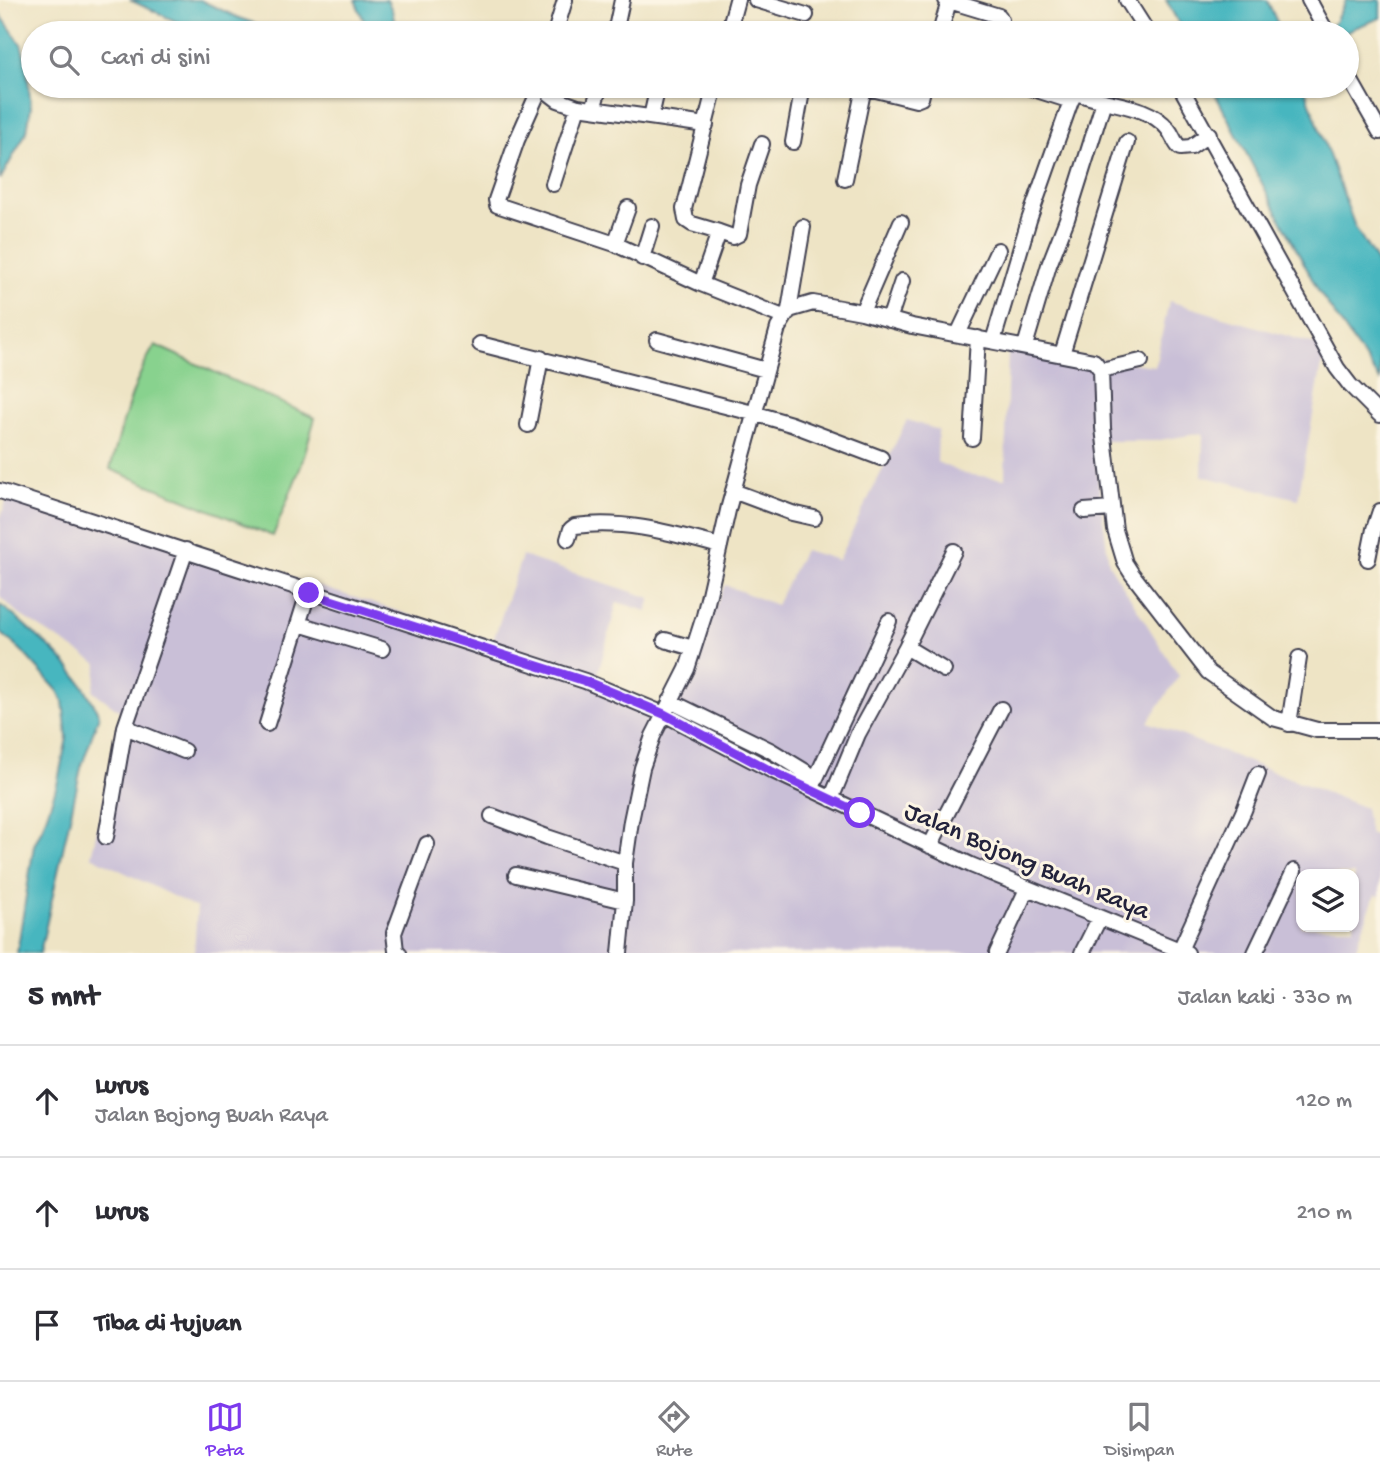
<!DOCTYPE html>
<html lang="id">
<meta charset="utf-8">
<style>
:root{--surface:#fff;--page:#f7f7f7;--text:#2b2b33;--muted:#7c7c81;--line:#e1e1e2;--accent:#7c3aed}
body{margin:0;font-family:"Gochi Hand",sans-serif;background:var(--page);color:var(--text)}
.controls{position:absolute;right:21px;bottom:21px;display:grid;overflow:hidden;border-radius:14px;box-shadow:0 2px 5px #0004}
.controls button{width:63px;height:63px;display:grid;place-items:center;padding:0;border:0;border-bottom:2px solid var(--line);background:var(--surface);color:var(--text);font:35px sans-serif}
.stop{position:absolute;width:21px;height:21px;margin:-16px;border:5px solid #7c3aed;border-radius:50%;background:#fff}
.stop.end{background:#7c3aed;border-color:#fff;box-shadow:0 2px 7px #0008}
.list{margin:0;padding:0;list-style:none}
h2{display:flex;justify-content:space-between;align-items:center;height:91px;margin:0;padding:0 28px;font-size:30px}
h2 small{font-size:23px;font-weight:400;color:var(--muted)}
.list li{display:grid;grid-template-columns:46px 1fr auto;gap:21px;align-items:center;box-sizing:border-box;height:112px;padding:0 28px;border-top:2px solid var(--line)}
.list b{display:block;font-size:26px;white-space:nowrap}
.list p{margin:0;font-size:23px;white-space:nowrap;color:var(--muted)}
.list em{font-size:23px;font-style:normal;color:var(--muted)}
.icon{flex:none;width:38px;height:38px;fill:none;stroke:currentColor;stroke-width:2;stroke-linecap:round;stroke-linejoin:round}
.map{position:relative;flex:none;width:1380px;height:953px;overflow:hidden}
.search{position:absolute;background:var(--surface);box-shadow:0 2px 5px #0004;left:21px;right:21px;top:21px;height:77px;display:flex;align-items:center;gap:18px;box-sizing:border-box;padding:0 24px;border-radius:38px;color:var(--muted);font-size:26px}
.sheet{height:427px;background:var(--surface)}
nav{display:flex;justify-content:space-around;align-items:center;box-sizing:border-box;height:98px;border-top:2px solid var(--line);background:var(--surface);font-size:19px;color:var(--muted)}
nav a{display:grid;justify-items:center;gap:4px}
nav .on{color:var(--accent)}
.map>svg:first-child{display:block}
.industrial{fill:#c9bfd7;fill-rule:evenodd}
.green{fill:#88d28e;stroke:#557a64;stroke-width:2}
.water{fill:#47b6bf;stroke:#346c7d;stroke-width:2}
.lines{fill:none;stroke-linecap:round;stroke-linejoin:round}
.minor-casing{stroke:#413f50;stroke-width:18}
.minor{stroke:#fff;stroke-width:14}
.route{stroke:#7c3aed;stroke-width:9}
.labels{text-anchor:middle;stroke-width:6;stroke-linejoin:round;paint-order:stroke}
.street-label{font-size:26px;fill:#22223b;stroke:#fcf5e5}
</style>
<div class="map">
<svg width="1380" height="953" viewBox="0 0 1380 953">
<rect width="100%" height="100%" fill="#fcf5e5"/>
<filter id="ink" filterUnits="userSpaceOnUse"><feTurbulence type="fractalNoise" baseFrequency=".0143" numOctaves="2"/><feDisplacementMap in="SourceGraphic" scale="14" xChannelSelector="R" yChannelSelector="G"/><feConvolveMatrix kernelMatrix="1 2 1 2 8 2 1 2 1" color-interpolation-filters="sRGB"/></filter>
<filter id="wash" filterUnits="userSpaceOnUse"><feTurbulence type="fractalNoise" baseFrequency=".00686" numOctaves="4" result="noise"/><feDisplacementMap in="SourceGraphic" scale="28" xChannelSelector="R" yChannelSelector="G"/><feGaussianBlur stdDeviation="1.57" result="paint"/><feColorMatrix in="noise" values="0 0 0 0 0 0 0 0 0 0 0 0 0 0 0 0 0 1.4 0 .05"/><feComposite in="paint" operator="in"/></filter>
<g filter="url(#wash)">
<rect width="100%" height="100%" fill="#eee4c5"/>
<!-- industrial -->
<path class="industrial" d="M1169,301l156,46 -27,152 -96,-23 1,-43 -50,8h-60l16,123 70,112 -31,46 217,86 5,27h10v61l-5,-1 -21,58h-1160l3,-45 -106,-52 33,-142 -31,-23 5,-27 -78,-49 -20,-18v-78l10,-29 483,151 29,-85 129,42 -4,13 -30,-9 -21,80 75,27 54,-124 51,20 28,-55 34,10 69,-140 31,10 -1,32 27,12 41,5 3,-132 147,19zM1301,874h53v53h-53z"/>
<!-- green -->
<path class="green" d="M155,345l160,73 -14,48 -28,70 -163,-67c12,-42 22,-87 45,-124z"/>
<!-- water -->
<path class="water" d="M130,0h70l39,18 44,15h-82z
M355,0h32l5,10 5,23h-28z
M1166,0h101l15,33h-98z
M1346,0h34v18l-38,15h-10l-3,-5 6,-6z
M0,14l21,30 5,17 5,46 -4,24 -27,49z
M1211,86h93l51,141 25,40v113l-61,-88z
M0,605c11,7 20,16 30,25 31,26 52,47 69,85l-18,53 -41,185h-23l17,-108 8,-16 15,-44 10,-47 -4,-37 -5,-10 -37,-41 -21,-18z"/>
</g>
<g filter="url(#ink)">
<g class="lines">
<!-- minor casing -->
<g class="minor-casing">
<path id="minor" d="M756,0l50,15
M946,0l53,16 2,4 -5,13
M1127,0l21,33
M1309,0l18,33
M555,33l10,-33
M615,33l7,-33
M728,33l9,-33
M940,33l9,-32
M1347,74l33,58
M541,86l-24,54 -21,60 1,5 118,39 86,40 82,33
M860,86l56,14 5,-2 3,-12
M1180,86l157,282 13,17 30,30
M541,87l17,13 20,7 128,18
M1104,101c22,5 49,9 64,28 5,6 6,13 12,19l11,-1 18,-13
M593,109l7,-23
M651,117l7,-31
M793,142l10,-56
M845,179l19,-92
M553,184l25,-77
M719,232l14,5 6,-3 9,-49 14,-41
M615,244l13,-36
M642,258l10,-32
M701,284l18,-52 -27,-8 -6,-4 -2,-11 31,-123
M789,310l14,-83
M862,312l39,-90
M889,320l13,-39
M958,334l40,-84
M657,340l109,30
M993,341l36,-121 42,-119 -47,-15
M480,344l273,69 38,11 90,34
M1025,346l24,-81 18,-46 37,-118 -29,-8 -4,8
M1062,354l65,-212
M1101,370l40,-9
M528,425l13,-67
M972,438l6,-100
M0,491l585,190 79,33 107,56 200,95 216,88
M733,491l59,22 22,5
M1084,511l28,-2
M568,539l3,-10 4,-3c50,-7 96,7 145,20
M1368,559l6,-30 6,-18
M299,624l83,25
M665,640l28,8
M906,647l38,23
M670,701l100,49 46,28 -5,11
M267,724l41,-131
M1289,724l10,-66
M125,727l59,24
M816,778l73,-157
M831,799l27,-65 48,-87 48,-96
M492,816l55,21 78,26
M106,837l19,-110 61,-177
M930,846l71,-137
M516,875l109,26
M1180,950l64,-140 14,-36
M399,953l-3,-2 -2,-18 33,-89
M620,953l5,-52v-38l6,-42 11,-53 11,-32 34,-67 17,-53 25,-110 49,-178 11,-18 24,-7 49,9 50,14 182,35 7,9 2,58 12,102 10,33 7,11 76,98 65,46 44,12h63
M997,953l30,-64
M1082,953l17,-34
M1255,953l39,-82"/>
</g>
<!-- minor -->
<use href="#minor" class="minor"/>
</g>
</g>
<g class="lines" filter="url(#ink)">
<!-- route -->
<path class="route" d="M309,593l276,88 79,33 107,57 89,42"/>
</g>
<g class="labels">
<!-- street labels -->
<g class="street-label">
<text transform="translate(1028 859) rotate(23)" y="9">Jalan Bojong Buah Raya</text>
</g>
</g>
</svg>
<div class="controls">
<button><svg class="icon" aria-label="layers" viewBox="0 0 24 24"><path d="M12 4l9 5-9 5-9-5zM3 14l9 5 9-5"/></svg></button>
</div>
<div class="stop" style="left:860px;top:813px"></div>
<div class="stop end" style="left:309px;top:593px"></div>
<div class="search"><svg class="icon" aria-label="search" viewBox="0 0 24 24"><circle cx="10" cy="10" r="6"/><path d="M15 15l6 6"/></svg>Cari di sini</div>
</div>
<section class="sheet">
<h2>5 mnt<small>Jalan kaki · 330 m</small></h2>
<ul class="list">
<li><svg class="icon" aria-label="ahead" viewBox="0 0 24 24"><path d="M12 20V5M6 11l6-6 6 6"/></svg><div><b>Lurus</b><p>Jalan Bojong Buah Raya</p></div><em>120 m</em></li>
<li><svg class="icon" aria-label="ahead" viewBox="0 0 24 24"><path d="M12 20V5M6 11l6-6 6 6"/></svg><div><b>Lurus</b></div><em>210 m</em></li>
<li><svg class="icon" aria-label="arrive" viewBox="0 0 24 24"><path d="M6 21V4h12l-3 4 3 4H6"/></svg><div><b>Tiba di tujuan</b></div></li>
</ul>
</section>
<nav>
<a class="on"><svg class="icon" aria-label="map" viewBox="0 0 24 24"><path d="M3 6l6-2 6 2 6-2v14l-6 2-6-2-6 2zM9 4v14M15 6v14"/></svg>Peta</a>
<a><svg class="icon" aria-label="directions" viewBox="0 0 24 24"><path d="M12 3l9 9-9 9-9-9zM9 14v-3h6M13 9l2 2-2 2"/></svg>Rute</a>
<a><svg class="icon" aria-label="saved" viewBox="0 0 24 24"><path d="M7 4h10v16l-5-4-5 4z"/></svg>Disimpan</a>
</nav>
